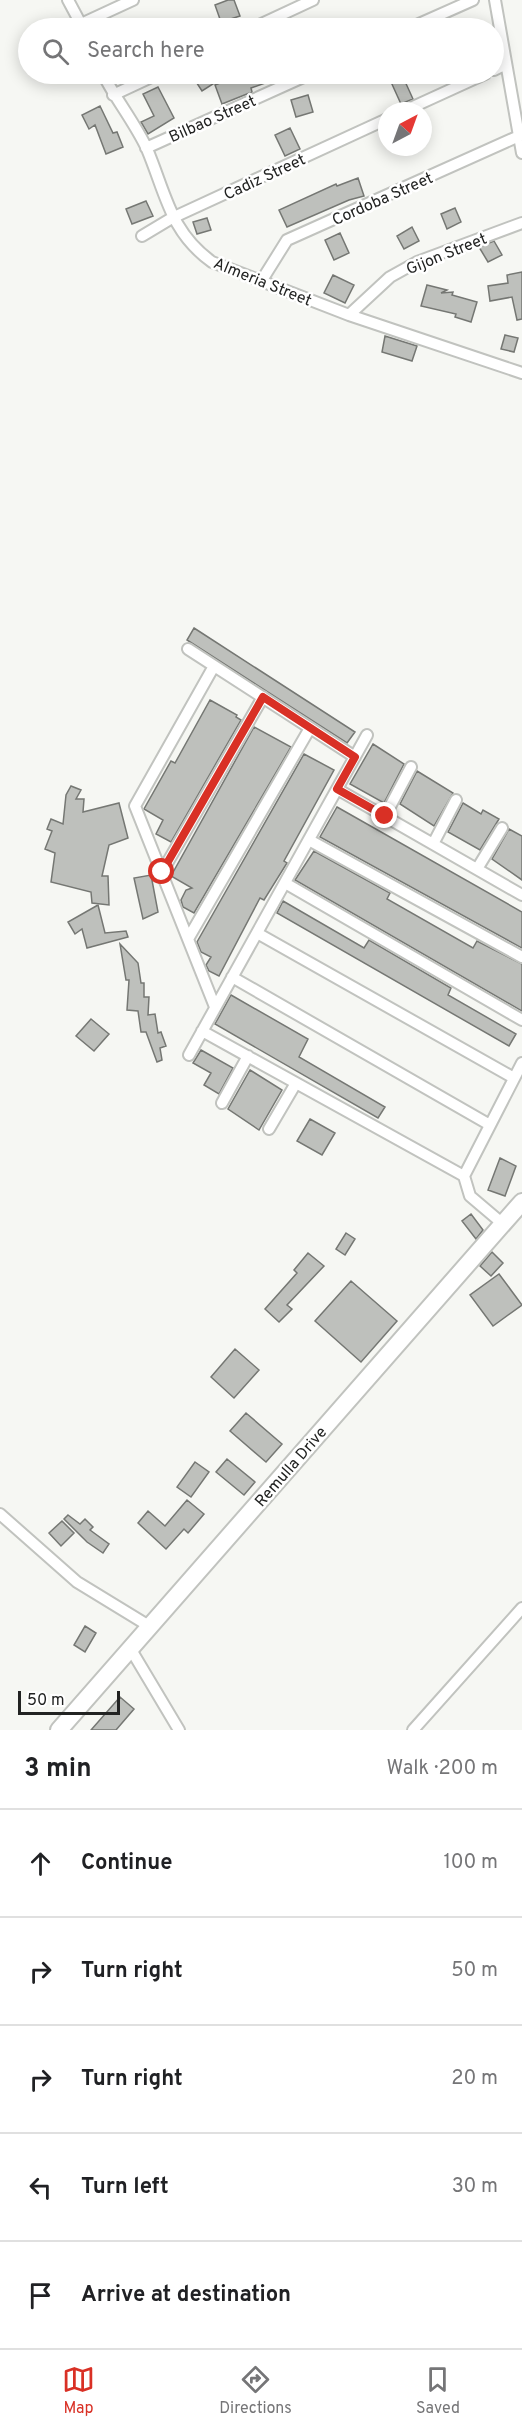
<!DOCTYPE html>
<meta charset="utf-8">
<style>
:root{--surface:#fff;--page:#f2f2f2;--text:#202124;--muted:#757577;--line:#e0e0e0;--accent:#d93025}
body{margin:0;font-family:Overpass,sans-serif;background:var(--page);color:var(--text)}
.compass{position:absolute;left:378px;top:102px;width:54px;height:54px;border-radius:50%;background:var(--surface);box-shadow:0 3px 15px #0003;rotate:41deg}
.scale{position:absolute;left:18px;bottom:15px;width:102px;box-sizing:border-box;padding-left:6px;border:3px solid #222322;border-top:0;font-size:16px;line-height:21px;white-space:nowrap;color:#222322;-webkit-text-stroke:4px #fff;paint-order:stroke}
.stop{position:absolute;width:18px;height:18px;margin:-14px;border:4px solid #d93025;border-radius:50%;background:#fff}
.stop.end{background:#d93025;border-color:#fff;box-shadow:0 2px 6px #0008}
.list{margin:0;padding:0;list-style:none}
h2{display:flex;justify-content:space-between;align-items:center;height:78px;margin:0;padding:0 24px;font-size:26px}
h2 small{font-size:20px;font-weight:400;color:var(--muted)}
.list li{display:grid;grid-template-columns:39px 1fr auto;gap:18px;align-items:center;box-sizing:border-box;height:108px;padding:0 24px;border-top:2px solid var(--line)}
.list b{display:block;font-size:22px;white-space:nowrap}
.list em{font-size:20px;font-style:normal;color:var(--muted)}
.icon{flex:none;width:33px;height:33px;fill:none;stroke:currentColor;stroke-width:2;stroke-linecap:round;stroke-linejoin:round}
.map{position:relative;flex:none;width:522px;height:1730px;overflow:hidden}
.search{position:absolute;background:var(--surface);box-shadow:0 3px 15px #0003;left:18px;right:18px;top:18px;height:66px;display:flex;align-items:center;gap:15px;box-sizing:border-box;padding:0 21px;border-radius:33px;color:var(--muted);font-size:22px}
.sheet{height:618px;background:var(--surface)}
nav{display:flex;justify-content:space-around;align-items:center;box-sizing:border-box;height:84px;border-top:2px solid var(--line);background:var(--surface);font-size:16px;color:var(--muted)}
nav a{display:grid;justify-items:center;gap:3px}
nav .on{color:var(--accent)}
.map>svg:first-child{display:block}
.building{fill:#bec0bc;stroke:#757773;stroke-width:1.5}
.lines{fill:none;stroke-linecap:round;stroke-linejoin:round}
.minor-casing{stroke:#c1c3bf;stroke-width:14}
.secondary-casing{stroke:#c1c3bf;stroke-width:20}
.minor{stroke:#fff;stroke-width:10}
.secondary{stroke:#fff;stroke-width:16}
.route{stroke:#d93025;stroke-width:8}
.labels{text-anchor:middle;stroke-width:5;stroke-linejoin:round;paint-order:stroke}
.street-label{font-size:16px;fill:#222322;stroke:#fff}
</style>
<div class="map">
<svg width="522" height="1730" viewBox="0 0 522 1730">
<rect width="100%" height="100%" fill="#f6f7f3"/>
<!-- building -->
<path class="building" d="M228,0h6l6,16 -19,6 -6,-17z
M191,74h20l5,8 -14,9z
M243,74h45v1l-37,13 1,4 -30,12 -7,-19z
M403,77l10,22 -12,5 -10,-22z
M158,87l16,31 -26,16 -7,-12 13,-6 -11,-22z
M308,95l5,17 -17,5 -5,-17z
M100,106l13,27 4,-1 6,15 -17,7 -11,-29 -6,4 -7,-14z
M290,128l10,21 -15,7 -10,-21z
M358,178l6,18 -15,4 -62,27 -8,-17 57,-26 1,2z
M146,201l7,15 -21,8 -6,-15z
M455,208l6,14 -14,7 -6,-15z
M207,218l4,12 -14,4 -4,-12z
M412,227l7,14 -15,8 -7,-13z
M340,233l9,20 -15,7 -9,-20z
M494,241l8,14 -14,7 -9,-15z
M522,272v47l-5,1 -5,-23 -22,4 -2,-15 20,-3 -1,-8z
M333,275l21,10 -9,18 -21,-10z
M427,285l20,5 -6,3 12,-1 -1,3 25,7 -6,20 -16,-5 1,-3 -35,-8z
M505,335l13,3 -4,14 -13,-3z
M385,336l32,10 -5,15 -30,-9z
M194,628l161,104 -8,11 -160,-103z
M210,700l27,15 -1,2 5,3 -70,122 -15,-8 7,-14 -19,-11 27,-48 4,2z
M254,727l37,20 -97,166 -11,-6 -2,-7 5,-10 6,-2 -21,-12z
M373,744l31,20 -20,39 -34,-19z
M304,754l30,16 -50,91 3,2 -23,37 -4,-2 -41,78 -10,-5 -3,-6 5,-8 -10,-5 -4,-10z
M417,771l36,22 -19,33 -34,-22z
M71,786l10,4 -5,9h8l-1,13 36,-9 9,35 -19,7 -7,31h6l1,29 -17,-2 -1,-11 -40,-10 4,-29 -10,-4 7,-18 -5,-2 4,-10 12,5 3,-29z
M463,803l18,11 2,-4 16,9 -19,31 -32,-18z
M337,807l185,105v36l-202,-111z
M509,829l13,7v44l-30,-21z
M314,851l76,42 -3,6 86,49 4,-7 45,23v47l-227,-131z
M151,875l7,37 -15,7 -9,-41z
M283,901l81,47 5,-8 82,48 -3,7 68,39 -7,12 -232,-133z
M98,905l7,28 21,-2 2,6 -41,11 -5,-19 -7,5 -7,-12z
M120,944l18,19 3,20h3v14h5l-1,18 7,-1 3,19 3,-1 5,14 -6,2 2,12 -5,2 -11,-30h-5l-3,-21 -11,-1 2,-30h-3z
M231,995l77,44 -9,18 86,50 -7,11 -163,-94z
M91,1019l18,15 -15,17 -18,-15z
M201,1050l32,18 -14,26 -15,-9 7,-12 -18,-10z
M250,1070l32,20 -23,40 -31,-21z
M310,1119l25,14 -13,22 -25,-14z
M500,1158l16,8 -11,30 -17,-6z
M471,1214l12,16 -7,9 -14,-18z
M346,1233l9,6 -10,16 -9,-6z
M492,1252l11,11 -12,13 -11,-10z
M308,1253l16,13 -37,39 5,4 -13,13 -14,-13 32,-36 -3,-3z
M499,1274l23,31 -29,21 -23,-31z
M351,1281l46,40 -36,41 -46,-41z
M235,1349l24,21 -25,28 -23,-21z
M246,1413l36,31 -16,18 -36,-31z
M227,1459l28,23 -11,13 -28,-23z
M195,1462l14,10 -18,25 -14,-10z
M187,1500l17,14 -16,19 -4,-4 -18,20 -28,-26 10,-12 17,15z
M68,1515l12,9 5,-5 8,8 -3,3 19,14 -6,9 -16,-11 -23,-23z
M62,1521l12,12 -13,13 -12,-13z
M85,1626l11,7 -11,19 -11,-7z
M120,1697l14,12 -18,21h-25z"/>
<g class="lines">
<!-- minor casing -->
<g class="minor-casing">
<path id="minor" d="M68,0l15,28
M495,0l27,153
M81,24l52,-24
M253,28l60,-28
M410,28l63,-28
M494,70l12,-6
M103,74c13,26 32,49 44,75 19,45 23,83 65,113l137,53 173,58
M113,95l45,-21
M404,111l81,-37
M146,148l164,-74
M142,236l30,-18 215,-99
M262,280l25,-40 232,-104
M349,315l41,-38 27,-15 105,-39
M188,649l167,108
M214,666l-79,140 80,201
M337,789l185,106
M385,816l26,-49
M309,840l213,117
M433,844l23,-44
M477,869l25,-41
M162,872l101,-175
M285,883l237,137
M257,933l257,145
M188,939l122,-211
M232,977l258,148
M202,1031l262,145
M189,1055l178,-320
M222,1103l26,-47
M269,1129l27,-46
M503,1224l-33,-28 -6,-20 58,-113
M0,1514l77,68 72,44
M130,1648l49,82
M413,1730l109,-122"/>
</g>
<!-- secondary casing -->
<g class="secondary-casing">
<path id="secondary" d="M59,1730l463,-528"/>
</g>
<!-- minor -->
<use href="#minor" class="minor"/>
<!-- secondary -->
<use href="#secondary" class="secondary"/>
</g>
<g class="lines">
<!-- route -->
<path class="route" d="M162,872l101,-175 92,60 -18,32 48,27"/>
</g>
<g class="labels">
<!-- street labels -->
<g class="street-label">
<text transform="translate(212 118) rotate(-24)" y="6">Bilbao Street</text>
<text transform="translate(264 176) rotate(-25)" y="6">Cadiz Street</text>
<text transform="translate(382 198) rotate(-24)" y="6">Cordoba Street</text>
<text transform="translate(446 253) rotate(-22)" y="6">Gijon Street</text>
<text transform="translate(263 281) rotate(22)" y="6">Almeria Street</text>
<text transform="translate(290 1466) rotate(-49)" y="6">Remulla Drive</text>
</g>
</g>
</svg>
<svg class="compass" viewBox="-18 -18 36 36"><path d="M0-13l5 13h-10z" fill="#e53935"/><path d="M0 13l5-13h-10z" fill="#757577"/></svg>
<div class="scale">50 m</div>
<div class="stop" style="left:162px;top:872px"></div>
<div class="stop end" style="left:385px;top:816px"></div>
<div class="search"><svg class="icon" aria-label="search" viewBox="0 0 24 24"><circle cx="10" cy="10" r="6"/><path d="M15 15l6 6"/></svg>Search here</div>
</div>
<section class="sheet">
<h2>3 min<small>Walk · 200 m</small></h2>
<ul class="list">
<li><svg class="icon" aria-label="ahead" viewBox="0 0 24 24"><path d="M12 20V5M6 11l6-6 6 6"/></svg><div><b>Continue</b></div><em>100 m</em></li>
<li><svg class="icon" aria-label="right" viewBox="0 0 24 24"><path d="M7 20v-9h11M14 6l5 5-5 5"/></svg><div><b>Turn right</b></div><em>50 m</em></li>
<li><svg class="icon" aria-label="right" viewBox="0 0 24 24"><path d="M7 20v-9h11M14 6l5 5-5 5"/></svg><div><b>Turn right</b></div><em>20 m</em></li>
<li><svg class="icon" aria-label="left" viewBox="0 0 24 24"><path d="M17 20v-9H6M10 6l-5 5 5 5"/></svg><div><b>Turn left</b></div><em>30 m</em></li>
<li><svg class="icon" aria-label="arrive" viewBox="0 0 24 24"><path d="M6 21V4h12l-3 4 3 4H6"/></svg><div><b>Arrive at destination</b></div></li>
</ul>
</section>
<nav>
<a class="on"><svg class="icon" aria-label="map" viewBox="0 0 24 24"><path d="M3 6l6-2 6 2 6-2v14l-6 2-6-2-6 2zM9 4v14M15 6v14"/></svg>Map</a>
<a><svg class="icon" aria-label="directions" viewBox="0 0 24 24"><path d="M12 3l9 9-9 9-9-9zM9 14v-3h6M13 9l2 2-2 2"/></svg>Directions</a>
<a><svg class="icon" aria-label="saved" viewBox="0 0 24 24"><path d="M7 4h10v16l-5-4-5 4z"/></svg>Saved</a>
</nav>
